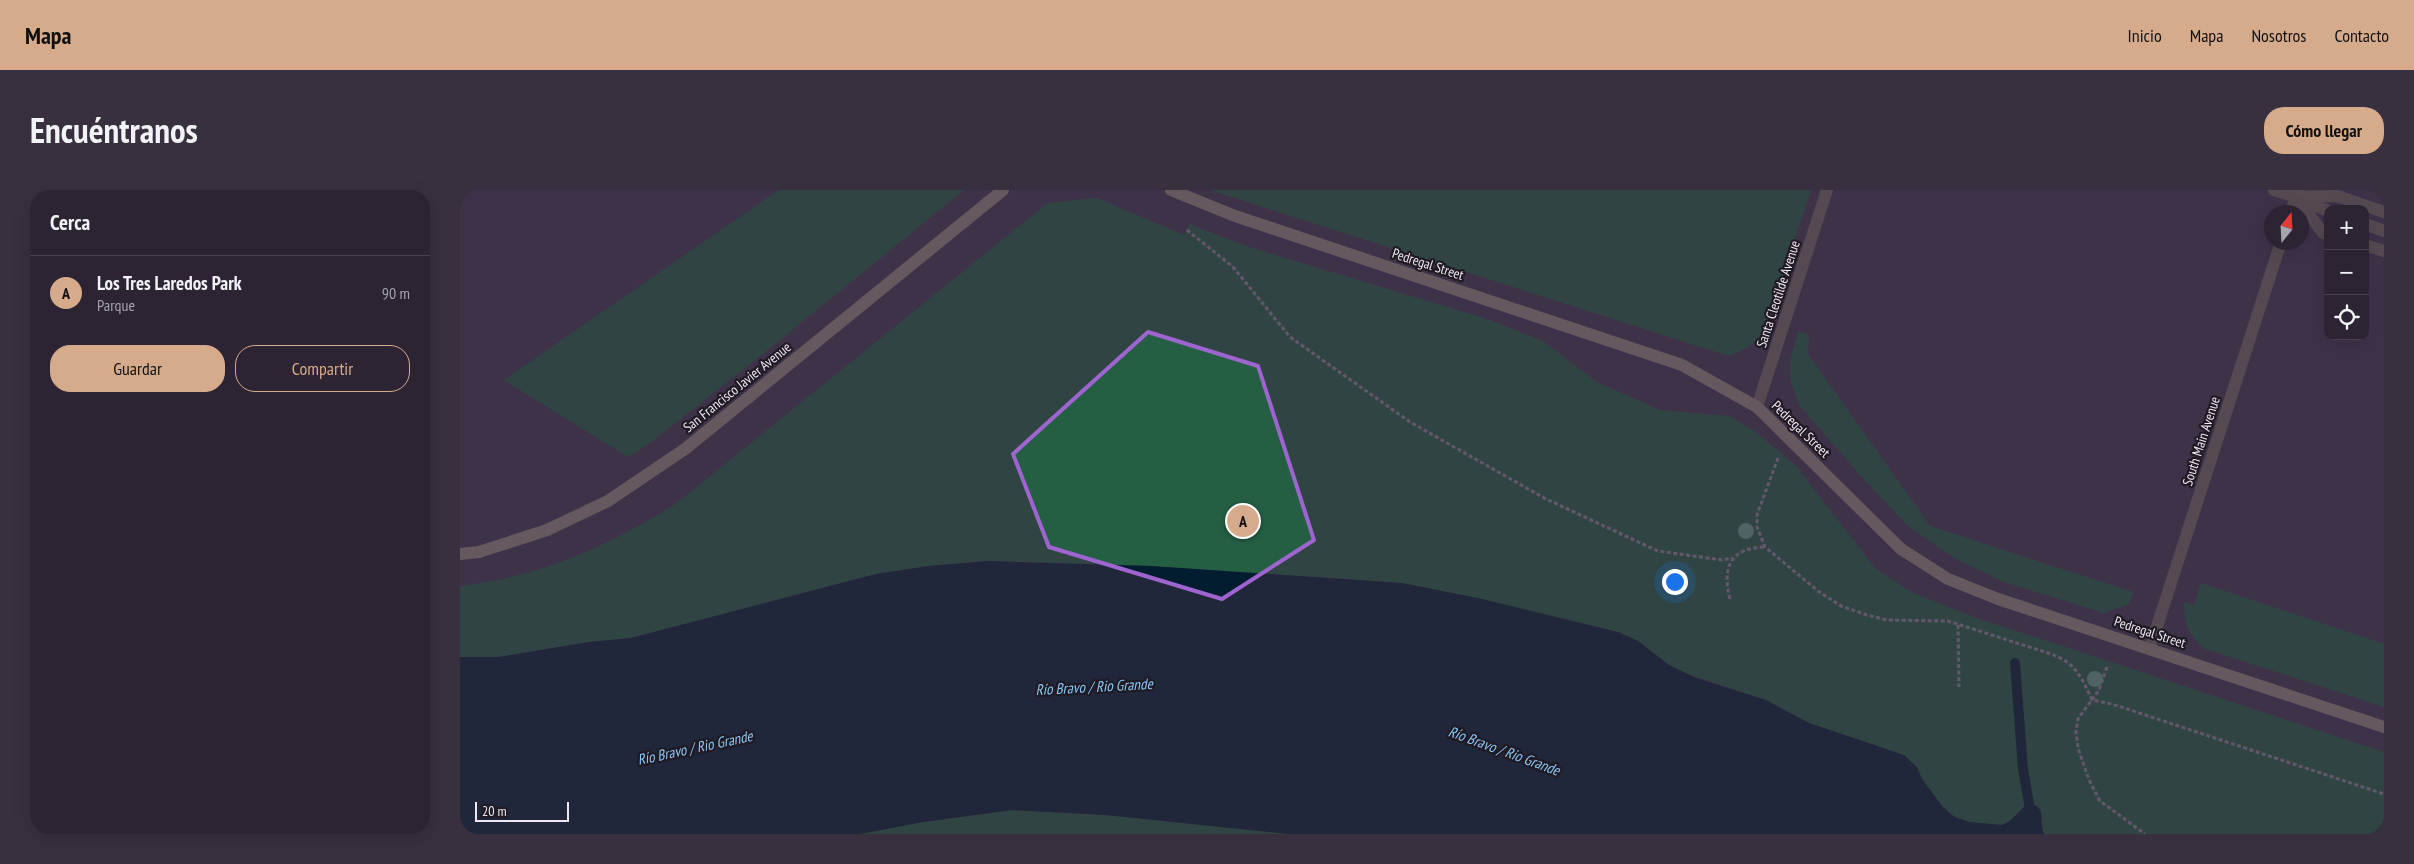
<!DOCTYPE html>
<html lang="es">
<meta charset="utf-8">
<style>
:root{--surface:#2c2333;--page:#382f3f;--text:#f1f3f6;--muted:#a6a4ac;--line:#48404e;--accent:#d6ab8b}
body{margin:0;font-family:"PT Sans Narrow",sans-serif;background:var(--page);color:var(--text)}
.controls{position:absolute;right:15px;top:15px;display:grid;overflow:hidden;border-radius:10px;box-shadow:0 5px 20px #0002}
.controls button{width:45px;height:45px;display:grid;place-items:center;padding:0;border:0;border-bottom:1px solid var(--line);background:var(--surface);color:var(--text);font:25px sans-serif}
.compass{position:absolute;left:1804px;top:15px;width:45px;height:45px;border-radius:50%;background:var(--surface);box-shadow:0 5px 20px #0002;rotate:18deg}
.scale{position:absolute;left:15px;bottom:12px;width:94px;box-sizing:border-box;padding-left:5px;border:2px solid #eee7f4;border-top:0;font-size:14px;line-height:18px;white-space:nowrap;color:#eee7f4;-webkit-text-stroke:4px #1f1a23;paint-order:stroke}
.you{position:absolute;left:1214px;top:391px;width:18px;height:18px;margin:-12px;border:4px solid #fff;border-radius:50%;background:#1a73e8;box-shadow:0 0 0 8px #1a73e833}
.badge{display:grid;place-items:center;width:32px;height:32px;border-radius:50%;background:var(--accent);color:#111;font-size:16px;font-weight:700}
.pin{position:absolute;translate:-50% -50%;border:2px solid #fff;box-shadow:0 1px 5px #0006}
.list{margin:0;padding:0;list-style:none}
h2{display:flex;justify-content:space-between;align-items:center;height:65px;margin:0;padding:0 20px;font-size:21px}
h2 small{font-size:16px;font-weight:400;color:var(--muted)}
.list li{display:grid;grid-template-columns:32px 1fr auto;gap:15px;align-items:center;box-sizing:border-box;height:75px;padding:0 20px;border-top:1px solid var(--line)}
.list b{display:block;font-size:19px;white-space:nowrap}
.list p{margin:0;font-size:16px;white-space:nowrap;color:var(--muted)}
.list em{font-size:16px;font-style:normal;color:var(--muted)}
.actions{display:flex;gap:10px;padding:15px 20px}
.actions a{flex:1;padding:11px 0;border:1px solid var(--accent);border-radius:20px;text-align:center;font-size:18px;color:var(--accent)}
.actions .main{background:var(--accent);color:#111}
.icon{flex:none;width:28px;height:28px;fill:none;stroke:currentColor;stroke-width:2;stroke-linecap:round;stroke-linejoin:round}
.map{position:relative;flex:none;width:1924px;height:644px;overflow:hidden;border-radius:20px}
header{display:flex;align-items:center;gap:30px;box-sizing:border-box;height:70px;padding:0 25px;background:var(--accent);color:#111}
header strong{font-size:24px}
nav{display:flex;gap:28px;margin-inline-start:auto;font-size:18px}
.intro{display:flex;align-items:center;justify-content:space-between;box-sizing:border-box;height:120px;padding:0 30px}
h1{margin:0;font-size:35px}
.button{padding:12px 22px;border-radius:20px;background:var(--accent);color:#111;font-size:18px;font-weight:700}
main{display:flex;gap:30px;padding:0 30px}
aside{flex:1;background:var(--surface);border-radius:20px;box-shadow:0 5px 20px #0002}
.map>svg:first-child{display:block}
.built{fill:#443751;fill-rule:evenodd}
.green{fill:#245f44}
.water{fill:#011d2f}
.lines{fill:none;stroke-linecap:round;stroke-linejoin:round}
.stream{stroke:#011d2f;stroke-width:10}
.path{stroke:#948b9c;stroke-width:3;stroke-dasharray:4 2.5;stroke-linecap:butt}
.lane{stroke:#776c65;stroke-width:12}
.street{stroke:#776c65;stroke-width:12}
.secondary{stroke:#9c8b80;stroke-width:12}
.rail-casing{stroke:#8c8395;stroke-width:5.5}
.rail{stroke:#1f1a23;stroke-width:4;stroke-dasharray:11;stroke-linecap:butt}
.tree{fill:#6ca08c}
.marked{fill:none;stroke:#9e64cf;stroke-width:4;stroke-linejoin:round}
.labels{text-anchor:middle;stroke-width:4.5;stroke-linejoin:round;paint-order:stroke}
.street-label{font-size:14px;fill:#eee7f4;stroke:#1f1a23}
.water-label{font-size:15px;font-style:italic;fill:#89c8f6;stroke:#1f1a23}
</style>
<header>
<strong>Mapa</strong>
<nav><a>Inicio</a><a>Mapa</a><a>Nosotros</a><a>Contacto</a></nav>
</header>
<div class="intro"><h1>Encuéntranos</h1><a class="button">Cómo llegar</a></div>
<main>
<aside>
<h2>Cerca<small></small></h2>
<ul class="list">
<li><span class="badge">A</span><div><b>Los Tres Laredos Park</b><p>Parque</p></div><em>90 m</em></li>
</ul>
<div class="actions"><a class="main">Guardar</a><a>Compartir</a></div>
</aside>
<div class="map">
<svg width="1924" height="644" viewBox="0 0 1924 644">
<rect width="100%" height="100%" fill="#3a2f44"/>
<!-- built -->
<path class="built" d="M0,0h1924v644h-340l-3,-5 -473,-208 -86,-22 -80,-16 -571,3 -103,25 -268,46zM1868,19h37v127h-37zM1812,22h30v30h-30z"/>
<!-- green -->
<path class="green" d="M319,0h185l-210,171 -104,82 -22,14 -124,-77z
M750,0h601l-45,136c-10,19 -18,22 -37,30z
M637,8l87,37 5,-11 60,23 238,72 56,22 54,41 63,28 70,6 27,17 38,32 80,103 36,24 63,25 410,135v82h-340c-4,-9 0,-18 -5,-27l-12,-3 -17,17 -8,4 -33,-3 -15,-6 -12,-10 -20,-27 -5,-12 -42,-22 -66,-22 -43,-23 -84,-28 -13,-7 -31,-24 -20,-9 -136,-33 -80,-16 -251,-17 -164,-5 -58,5 -53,8 -245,64 -42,4 -90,15h-39v-71c83,-10 147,-39 217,-83l371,-300z
M1338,141l11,4 -1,19 122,172 203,66 -4,12 -25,9 -100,-31 -48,-23 -48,-33 -47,-50 -61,-70 -10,-26v-19z
M1741,393l183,61v63l-181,-59c-16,-16 -18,-24 -19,-46l10,3z
M552,620l94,5 182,19h-428l63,-12z"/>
<!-- water -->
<path class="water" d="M527,371l164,5 251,17 80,16 136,33 20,9 31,24 27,13 70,22 43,23 95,32 13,12 5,12 20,27 12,11 15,5 33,3 8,-4 17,-17c21,1 11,16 17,30h-756l-182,-19 -94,-5 -89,12 -63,12h-400v-177h39l90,-15 42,-4 245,-64 53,-8z"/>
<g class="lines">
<!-- stream -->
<path class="stream" d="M1555,473l8,106 6,35"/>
<!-- path -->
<path class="path" d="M727,40l46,37 57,70 120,85 136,77 112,52 64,9 10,-2
M1318,268l-21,57v12l8,20 53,44 23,15 26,9 20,5 61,1 103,33c24,8 31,24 41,46l20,4 272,90
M1270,409c-8,-32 0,-51 35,-52
M1498,435l1,62
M1647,477l-8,23 -21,29 -2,12 2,17 11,32 11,21 45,33"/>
<!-- lane -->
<path class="lane" d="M1836,7l41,-1 47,16
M1836,7l27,36 5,1
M1840,9l28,12
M1905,34l19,7
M1905,55l19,6"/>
<!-- street -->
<path class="street" d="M1814,0l22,7
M1831,22l7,-22
M1297,217l70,-217
M1690,458l131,-406"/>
<!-- secondary -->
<path class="secondary" d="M711,0l64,26 447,149 75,42 144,142 47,30 50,20 386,128
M0,364l19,-2 68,-22 61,-29 77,-52 318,-259"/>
<!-- rail casing -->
<g class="rail-casing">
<path id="rail" d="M0,6l2,-6"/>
</g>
<!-- rail -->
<use href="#rail" class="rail"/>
</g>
<!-- trees -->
<g class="tree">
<circle cx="1286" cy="341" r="8"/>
<circle cx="1635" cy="489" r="8"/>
</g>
<!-- marked area -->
<path d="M0 0H1924V644H0ZM688,142l110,34 56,174 -92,59 -173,-52 -36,-93z" fill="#3a2f44" fill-opacity=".55" fill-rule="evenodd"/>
<path class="marked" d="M688,142l110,34 56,174 -92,59 -173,-52 -36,-93z"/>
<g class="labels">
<!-- street labels -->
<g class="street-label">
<text transform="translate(968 74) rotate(18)" y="5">Pedregal Street</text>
<text transform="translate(1318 104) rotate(-72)" y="5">Santa Cleotilde Avenue</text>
<text transform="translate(277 197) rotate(-39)" y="5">San Francisco Javier Avenue</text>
<text transform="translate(1341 239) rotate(44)" y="5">Pedregal Street</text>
<text transform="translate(1741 251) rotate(-72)" y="5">South Main Avenue</text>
<text transform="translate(1690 442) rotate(18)" y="5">Pedregal Street</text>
</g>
<!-- water labels -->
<g class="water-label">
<text transform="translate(634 497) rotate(-3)" y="5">Río Bravo / Rio Grande</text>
<text transform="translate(235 558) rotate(-12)" y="5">Río Bravo / Rio Grande</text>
<text transform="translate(1044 561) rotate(20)" y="5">Río Bravo / Rio Grande</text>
</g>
</g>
</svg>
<div class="controls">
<button>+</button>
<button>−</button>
<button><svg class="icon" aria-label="locate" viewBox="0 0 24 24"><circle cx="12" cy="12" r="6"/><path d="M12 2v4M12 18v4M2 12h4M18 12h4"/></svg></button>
</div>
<svg class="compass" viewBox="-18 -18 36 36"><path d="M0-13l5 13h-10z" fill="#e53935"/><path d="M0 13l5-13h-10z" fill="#a6a4ac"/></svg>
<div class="scale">20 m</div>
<div class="you"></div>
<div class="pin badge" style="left:783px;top:331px">A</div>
</div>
</main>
